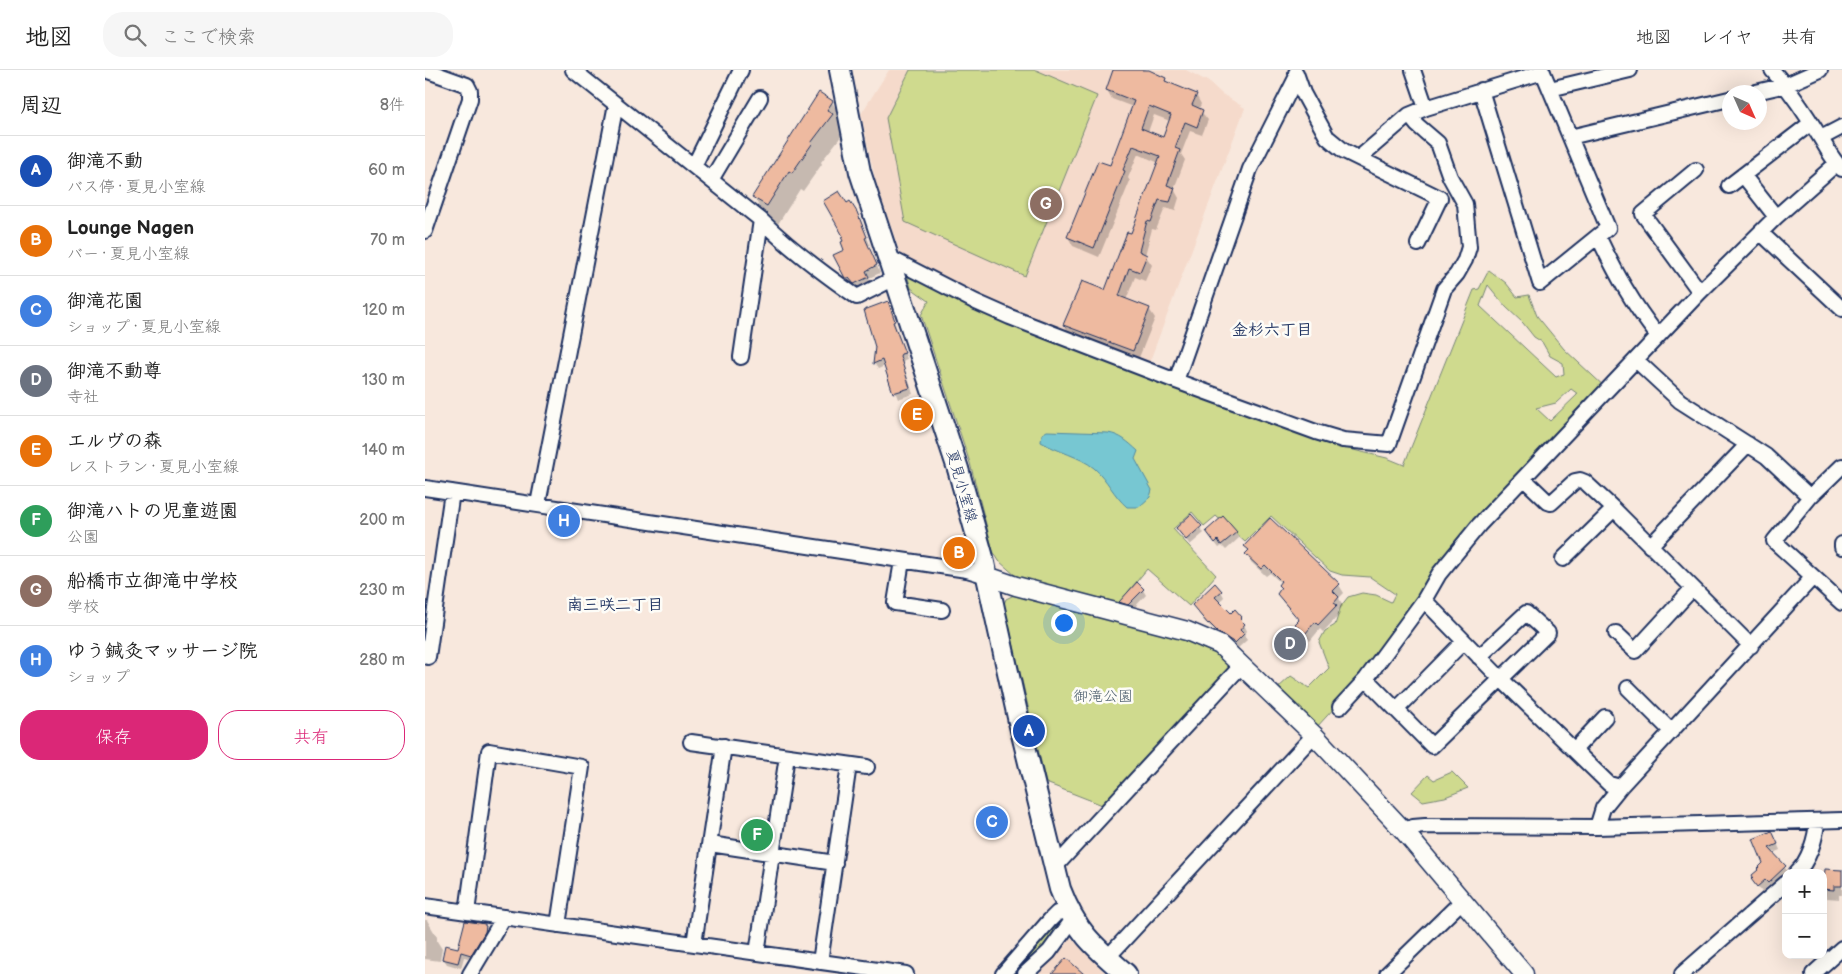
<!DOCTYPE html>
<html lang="ja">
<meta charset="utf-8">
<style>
:root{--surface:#fff;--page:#f6f6f6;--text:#222;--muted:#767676;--line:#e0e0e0;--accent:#db2777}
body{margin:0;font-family:"Balsamiq Sans","Klee One",sans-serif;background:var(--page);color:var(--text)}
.controls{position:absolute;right:15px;bottom:15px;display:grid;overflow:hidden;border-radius:10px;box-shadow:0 5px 20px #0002}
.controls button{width:45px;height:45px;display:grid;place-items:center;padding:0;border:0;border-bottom:1px solid var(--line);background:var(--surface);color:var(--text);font:25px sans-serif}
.compass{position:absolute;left:1297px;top:15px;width:45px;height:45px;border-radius:50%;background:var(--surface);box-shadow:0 5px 20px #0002;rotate:135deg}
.you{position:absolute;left:638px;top:552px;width:18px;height:18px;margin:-12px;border:4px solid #fff;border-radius:50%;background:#1a73e8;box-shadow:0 0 0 8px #1a73e833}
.badge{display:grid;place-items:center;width:32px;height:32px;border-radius:50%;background:var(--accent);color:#fff;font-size:16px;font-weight:700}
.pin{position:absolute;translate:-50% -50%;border:2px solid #fff;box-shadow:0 1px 5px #0006}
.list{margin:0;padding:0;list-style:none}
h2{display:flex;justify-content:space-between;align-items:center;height:65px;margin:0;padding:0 20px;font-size:21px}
h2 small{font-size:16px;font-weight:400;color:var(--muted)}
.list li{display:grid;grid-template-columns:32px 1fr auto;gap:15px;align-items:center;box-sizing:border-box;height:70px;padding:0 20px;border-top:1px solid var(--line)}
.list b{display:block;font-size:19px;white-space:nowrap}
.list p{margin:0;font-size:16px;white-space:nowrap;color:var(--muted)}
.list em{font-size:16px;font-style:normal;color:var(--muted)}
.actions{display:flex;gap:10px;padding:15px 20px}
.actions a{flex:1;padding:11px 0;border:1px solid var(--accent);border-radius:20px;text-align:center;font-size:18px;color:var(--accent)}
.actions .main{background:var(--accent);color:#fff}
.icon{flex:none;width:28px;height:28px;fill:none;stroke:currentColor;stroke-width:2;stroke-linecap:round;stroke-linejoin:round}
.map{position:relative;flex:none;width:1417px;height:904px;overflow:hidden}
header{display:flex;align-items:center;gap:30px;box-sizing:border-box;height:70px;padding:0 25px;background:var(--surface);border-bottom:1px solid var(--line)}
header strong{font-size:24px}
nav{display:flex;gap:28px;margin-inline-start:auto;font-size:18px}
.search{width:350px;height:45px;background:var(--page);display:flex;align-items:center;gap:12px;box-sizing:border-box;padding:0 18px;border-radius:20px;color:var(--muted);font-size:19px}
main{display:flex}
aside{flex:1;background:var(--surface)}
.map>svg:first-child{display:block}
.built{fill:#f5dacb}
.green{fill:#cfda8e;stroke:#758476;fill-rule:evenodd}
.water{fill:#77c7d2;stroke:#528aa4}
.shadow{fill:#0003;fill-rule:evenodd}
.building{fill:#eebaa0;stroke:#1b2f5e;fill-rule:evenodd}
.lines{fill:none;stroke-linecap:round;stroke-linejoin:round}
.minor-casing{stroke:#1b2f5e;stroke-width:18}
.tertiary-casing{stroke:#1b2f5e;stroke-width:21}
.secondary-casing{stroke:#1b2f5e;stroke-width:24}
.minor{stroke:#fdfcf7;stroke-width:14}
.tertiary{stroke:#fdfcf7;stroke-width:18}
.secondary{stroke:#fdfcf7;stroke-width:20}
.labels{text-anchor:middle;stroke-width:5;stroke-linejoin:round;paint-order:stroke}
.street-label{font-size:15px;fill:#1b2f5e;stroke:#fdfcf7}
.park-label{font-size:15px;fill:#485a6a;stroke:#fdfcf7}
.neighbourhood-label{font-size:16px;font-weight:bold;fill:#1b2f5e;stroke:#fdfcf7}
</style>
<header>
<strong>地図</strong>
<div class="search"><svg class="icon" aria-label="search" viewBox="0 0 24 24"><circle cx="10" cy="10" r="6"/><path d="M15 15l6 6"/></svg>ここで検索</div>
<nav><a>地図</a><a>レイヤ</a><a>共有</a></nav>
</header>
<main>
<aside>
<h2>周辺<small>8件</small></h2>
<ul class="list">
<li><span class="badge" style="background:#1a4fb4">A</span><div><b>御滝不動</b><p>バス停 · 夏見小室線</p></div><em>60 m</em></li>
<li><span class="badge" style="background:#e8710a">B</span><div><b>Lounge Nagen</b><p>バー · 夏見小室線</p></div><em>70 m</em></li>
<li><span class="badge" style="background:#3f7fe0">C</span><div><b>御滝花園</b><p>ショップ · 夏見小室線</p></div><em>120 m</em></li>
<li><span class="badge" style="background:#6b7280">D</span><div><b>御滝不動尊</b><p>寺社</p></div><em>130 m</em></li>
<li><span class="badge" style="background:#e8710a">E</span><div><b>エルヴの森</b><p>レストラン · 夏見小室線</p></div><em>140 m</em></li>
<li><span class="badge" style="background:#2e9e5b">F</span><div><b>御滝ハトの児童遊園</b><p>公園</p></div><em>200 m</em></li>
<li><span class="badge" style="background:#8d6e63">G</span><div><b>船橋市立御滝中学校</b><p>学校</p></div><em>230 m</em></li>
<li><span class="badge" style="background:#3f7fe0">H</span><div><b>ゆう鍼灸マッサージ院</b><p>ショップ</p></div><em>280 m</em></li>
</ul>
<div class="actions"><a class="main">保存</a><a>共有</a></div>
</aside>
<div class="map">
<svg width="1417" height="904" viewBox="0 0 1417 904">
<rect width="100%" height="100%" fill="#f8e8dd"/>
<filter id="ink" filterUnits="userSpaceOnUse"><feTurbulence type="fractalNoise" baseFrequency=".02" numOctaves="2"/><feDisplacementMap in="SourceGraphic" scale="10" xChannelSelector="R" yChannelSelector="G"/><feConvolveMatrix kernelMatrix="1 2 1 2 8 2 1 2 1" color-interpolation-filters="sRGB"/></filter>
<g filter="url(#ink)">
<!-- built -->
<path class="built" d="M464,0h297l23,12 13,12 23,14 -97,258 -138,-53 -109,-57 -25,-73 -15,-69z
M646,868l35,36h-76l32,-34z"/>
<!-- green -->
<path class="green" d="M485,0h126l61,26 -72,180 -120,-54 -19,-104z
M480,198l141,68 127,52 99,34 48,20 67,16 17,7 70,-175 5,-1 10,-19 17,13 11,14 12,-2 8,21 27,33 43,40 -67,71 -173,212 -51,56 -39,-39 14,-13 18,12 20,-20 -10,-26 6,-11 10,-6 6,-19 7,-9 14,-4 14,2 15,7 4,-8 -25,-17 -28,-2 -12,-4 -59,-55 -26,26 -29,-26 -12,10 -12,-14 -19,17 43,46 -27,31 -42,-37 -29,35 -101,-27 -18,-16 -6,-10 -23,-88 -49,-148 8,-14 -18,-13zM1063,215l18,22 17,16 11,14 8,5 8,14 13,7 1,11 -8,3 -76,-71zM1146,319l7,5 -28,27 -14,-13 20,-5z
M589,525l170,45 30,13 17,14 -126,139 -59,-23 -42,-179 2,-5z
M1027,702l16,16 -23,9 -22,4 -11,-9 16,-17 6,5z
M322,751l23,5 -2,20 -25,-1z
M633,853l3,4 -5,9 -36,38h-10l43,-50z"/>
<!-- water -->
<path class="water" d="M622,361l61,2c13,2 20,9 30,18l-3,8 17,31 -2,7 -11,10h-12c-13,-11 -20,-28 -33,-39 -15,-12 -36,-16 -53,-26l1,-8z"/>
<!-- shadow -->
<path class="shadow" d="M690,0h31l19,9 3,5 28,11 5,9 -2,5 9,11 -6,15 -12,-4 -9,23 4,6 -11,29 5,9 -4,13 -10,-3 -9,22 -4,-1 -7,26 7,10 -7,16 -10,-4 -9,23 23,9 6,9 -17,42 -69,-26 -5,-10 42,-32 26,-57 27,-72 -21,-9 -10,24 2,3 -31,76 -26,-11 -5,-9 42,-70 23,-60 -21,-8 -5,-9zM729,45l16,6 -6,17 -16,-6z
M407,32l11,19 -4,6 4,7 -22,28 1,2 -19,27 -3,-2 -22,35 -14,-8 -10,-19z
M425,133l11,18 9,24h-2l12,28 -11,5 4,7 -14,6 -5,-6h-4l-4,-8 -2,-35 3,-38z
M463,233l19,56 -3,1 -1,3 10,31 -15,5 -13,-33 -7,3 -4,-6 3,-16z
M766,446l13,17 -14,12 -13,-17z
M845,450l69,65 5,8 -5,5 4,8 -5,5 2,3 -17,18 -3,-3 -10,12 -8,-9 -5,-8 3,-3 -17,-19 -5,-8 4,-4 -3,-5 2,-2 -11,-10 -4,3 -15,-14 -4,-8 2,-2 -3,-6z
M782,462h29l3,6 -13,12 -4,-4 -3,2z
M718,520l3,5 -14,15 -8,-2 -4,-6z
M796,521l3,6 -5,5 12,12 4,-3 6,7 6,13 -3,4 3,5 -9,8 -33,-26 -11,-16z
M1350,768l5,12 -7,3 16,20h-3v3l-14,12 -3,-3 -7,7 -10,-13 12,-16 -9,-23z
M1417,801v24h-3v4l-12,-1 -4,-6v-15z
M0,850h2l10,17v4l5,8 -2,12 -15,-2z
M59,855l5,8 -14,27 -11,-3 -3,11 -14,-4 -4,-6 15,-8z"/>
<!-- building -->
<path class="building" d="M688,0h36l17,8 -1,3 32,13 -5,11 11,5 -6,17 -12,-5 -10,26 5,2 -13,35 8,3 -5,14 -11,-2 -8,22 -4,-1 -8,30 8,4 -7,17 -11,-4 -10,28 31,12 -17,43 -70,-26 19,-44 23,9 22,-58 4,1 29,-77 -27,-10 -10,24 2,1 -31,77 -27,-11 31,-76 12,4 24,-64 -28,-11zM724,36l22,9 -8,22 -22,-9z
M394,22l14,9 -6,9 6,4 -22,29 1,1 -20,29 -3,-2 -22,35 -15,-9z
M414,121l8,12 3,-2 7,11 10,25 -2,1 12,27 -11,6 3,6 -15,7 -5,-6h-4l-12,-23 11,-5 -3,-8 2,-1 -2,-4 2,-1 -20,-35z
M463,231l7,20 -2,1 12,31 -4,1 -1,2 10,32 -17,5 -11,-33 -9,4 2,-17 -11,-37z
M766,444l11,12 -16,14 -10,-12z
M798,446l14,16 -16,13 -3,-5 -3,3 -9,-12z
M845,448l70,66 -7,7 6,6 -5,6 3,2 -19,20 -3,-3 -10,12 -10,-10 4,-4 -22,-26 4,-6 -3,-3 3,-4 -16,-16 -4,4 -16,-15 4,-4 -5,-4z
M712,512l7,7 -16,16 -9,-3z
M790,513l7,8 -7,6 16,16 4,-4 7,8 -2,2 5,5 -5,6 4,4 -9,9 -16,-10 -10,-10 -1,1 -16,-19z
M1347,761l6,13 -9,4 17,18 -18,17 -3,-3 -8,7 -6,-8 2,-2 -1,-2 6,-5 -1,-1 6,-6 -10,-24z
M1400,799l17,1v16h-8v4l-11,-1z
M40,851l14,2 6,1v2h1l-1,6 -14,23 -10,-3 -3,11 -16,-4 3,-14 13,3z
M641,888l18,16h-32z"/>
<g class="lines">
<!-- minor casing -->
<g class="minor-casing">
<path id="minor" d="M0,0l42,15 3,6v8l-45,132
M148,0l188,150c29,29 63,54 96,77l38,-19
M988,0l13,38
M1117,0l66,158 -10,8c18,38 34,67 60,100
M1347,0c19,21 34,44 48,67 7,11 12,23 22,32
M871,3l7,20 24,44 17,14 96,47 -22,46
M1125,19l80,-19
M1056,20l59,193 58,-47
M1331,22l30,-7 34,-15
M1145,67l159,-38
M1396,68l21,-11
M934,88l50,-43 17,-7 117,-36
M269,96l47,-96
M1271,100l-53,44 57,78
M1318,105l33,42
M286,110l49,-82
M1304,116l82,-63
M1336,163l81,76
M463,187l88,45 34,15 166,64 140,51 27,8 46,4 55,-155 13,-15 8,-14 4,-13 -4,-43 -15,-27 -12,-34 -21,-18 -8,-10
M316,287l20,-137
M1212,291l43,40 86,55 44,41
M751,311l74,-212 46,-91
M1417,396l-32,31 -36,44 68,62
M1099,409l24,23 3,1 24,-22 5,-1 5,2 29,27 137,137
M0,418l542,82 20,6
M113,434l78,-400
M1417,474v3
M1225,476l98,-102
M1138,489l51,-50
M477,491l-7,42 47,7
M999,530l77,79 108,105 11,3
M1191,563l19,18 58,-63
M3,587l24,-165
M941,609l66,67 116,-113 -22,-20 -47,44
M1203,618l43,43
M915,637l26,-28 58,-79 15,-26 40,-49 221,-233 76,-75 60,-53
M972,639l67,-68
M266,672l176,25
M1149,680l31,-33
M1172,757l6,-19 17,-21 193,-210
M978,760l10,-3 12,-1 172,1 245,-7
M285,774l125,19
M629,798l188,-203
M1371,803c13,-12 20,-35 21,-52
M0,836l481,68
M42,842l22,-161 93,16 -24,158
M269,874l30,-198
M332,883l30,-197
M682,888l207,-223
M395,892l29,-197
M45,904l34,-57
M578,904l47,-54 7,-7 12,-2
M600,904l24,-22 24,-33
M962,904l75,-73
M1257,904l104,-91
M1388,904l29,-26"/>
</g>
<!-- tertiary casing -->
<g class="tertiary-casing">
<path id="tertiary" d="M562,506l29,10 171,45 33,14 94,90 89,95 121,144"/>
</g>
<!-- secondary casing -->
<g class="secondary-casing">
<path id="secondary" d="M415,0l20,102 98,297 24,85 37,168 41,167c16,42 32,56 66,85"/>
</g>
<!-- minor -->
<use href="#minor" class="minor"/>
<!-- tertiary -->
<use href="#tertiary" class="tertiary"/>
<!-- secondary -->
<use href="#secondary" class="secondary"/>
</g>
</g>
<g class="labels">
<!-- street labels -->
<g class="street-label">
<text transform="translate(537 416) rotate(74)" y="5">夏見小室線</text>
</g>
<!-- park labels -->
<g class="park-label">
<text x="678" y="631">御滝公園</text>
</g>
<!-- neighbourhood labels -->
<g class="neighbourhood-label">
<text x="847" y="265">金杉六丁目</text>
<text x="190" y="540">南三咲二丁目</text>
</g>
</g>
</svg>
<div class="controls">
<button>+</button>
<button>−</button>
</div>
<svg class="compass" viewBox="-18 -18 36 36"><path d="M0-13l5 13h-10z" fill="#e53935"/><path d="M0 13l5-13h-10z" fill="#767676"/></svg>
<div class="you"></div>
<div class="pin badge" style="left:604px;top:661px;background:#1a4fb4">A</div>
<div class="pin badge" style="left:534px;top:483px;background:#e8710a">B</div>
<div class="pin badge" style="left:567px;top:752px;background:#3f7fe0">C</div>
<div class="pin badge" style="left:865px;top:574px;background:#6b7280">D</div>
<div class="pin badge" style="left:492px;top:345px;background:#e8710a">E</div>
<div class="pin badge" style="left:332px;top:765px;background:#2e9e5b">F</div>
<div class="pin badge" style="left:621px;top:134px;background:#8d6e63">G</div>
<div class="pin badge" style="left:139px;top:451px;background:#3f7fe0">H</div>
</div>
</main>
